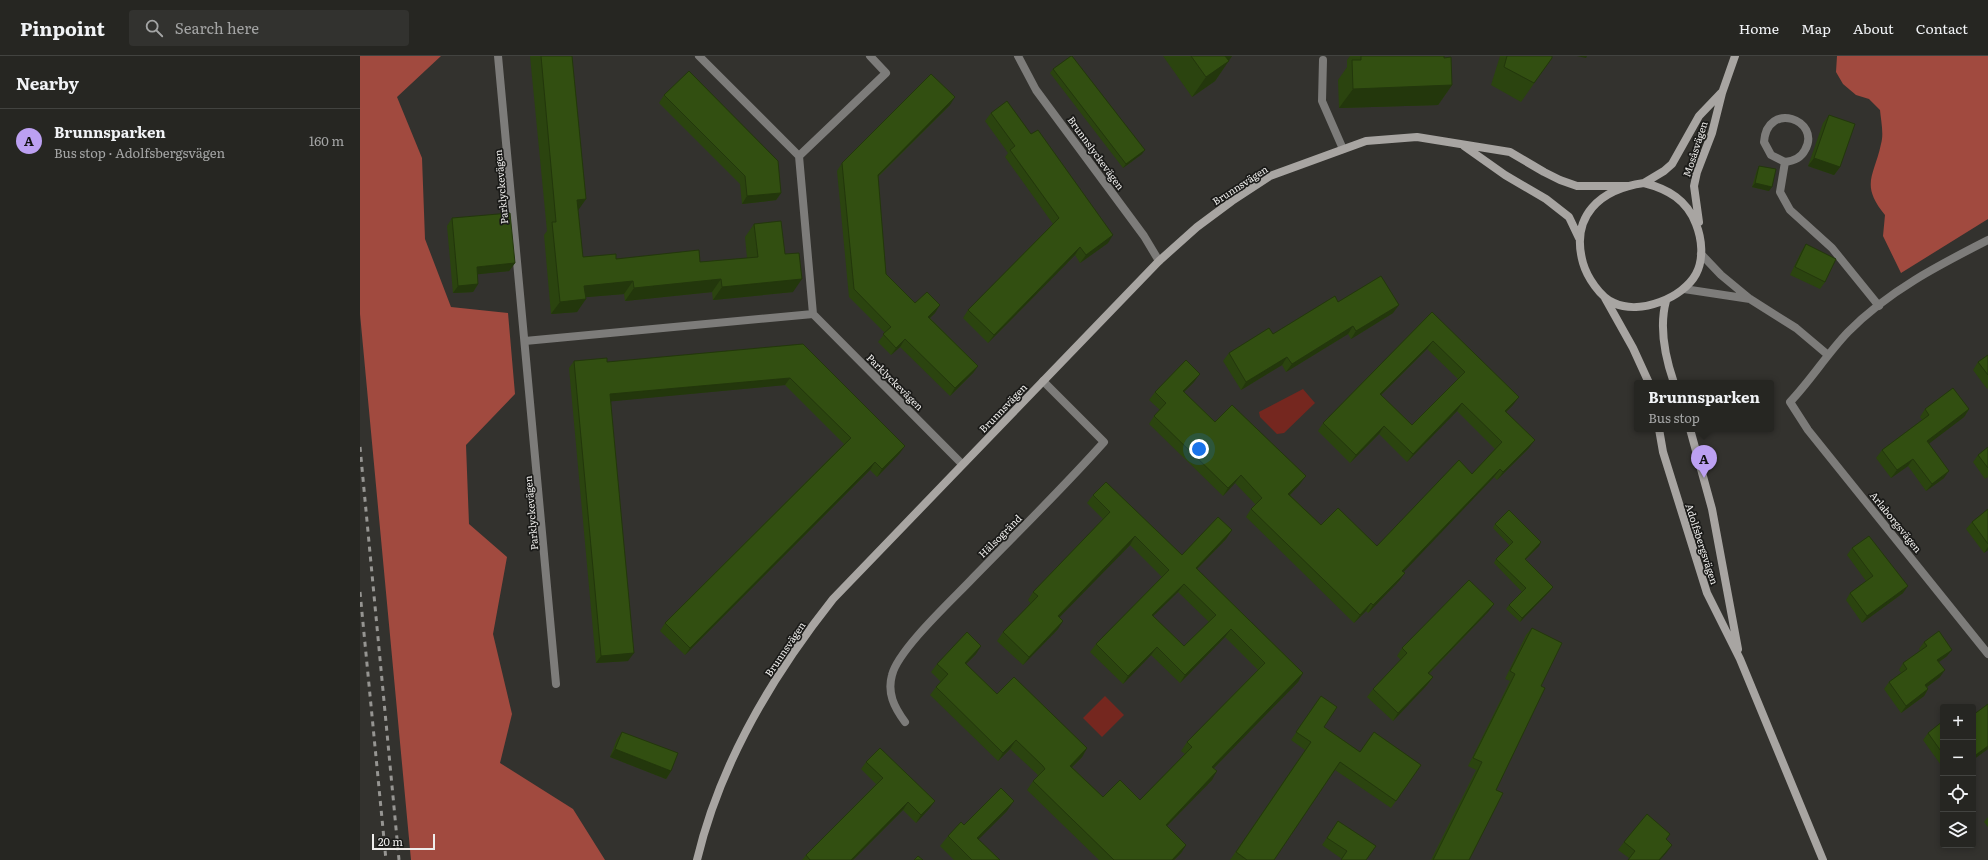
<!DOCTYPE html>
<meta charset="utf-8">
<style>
:root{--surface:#262622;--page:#32322f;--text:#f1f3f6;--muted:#a4a5a5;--line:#424340;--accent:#bca0f2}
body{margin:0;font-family:Literata,serif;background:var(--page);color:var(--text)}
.controls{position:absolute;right:12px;bottom:12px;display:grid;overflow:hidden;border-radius:4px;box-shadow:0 2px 6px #0003}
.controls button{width:36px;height:36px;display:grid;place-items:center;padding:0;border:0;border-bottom:1px solid var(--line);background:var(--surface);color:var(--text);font:20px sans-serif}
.scale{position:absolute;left:12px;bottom:10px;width:63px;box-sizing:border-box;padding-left:4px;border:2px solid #efeeec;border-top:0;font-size:11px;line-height:14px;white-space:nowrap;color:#efeeec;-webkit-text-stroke:3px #1a1a18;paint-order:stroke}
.you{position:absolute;left:839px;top:393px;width:14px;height:14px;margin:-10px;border:3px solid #fff;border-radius:50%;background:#1a73e8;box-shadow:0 0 0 6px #1a73e833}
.badge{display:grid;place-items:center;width:26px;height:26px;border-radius:50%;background:var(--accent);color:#111;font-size:13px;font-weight:700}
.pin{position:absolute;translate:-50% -33px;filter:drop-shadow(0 1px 2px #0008)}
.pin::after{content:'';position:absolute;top:21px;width:14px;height:12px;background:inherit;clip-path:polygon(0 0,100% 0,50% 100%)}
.popup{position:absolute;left:1274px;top:324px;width:140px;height:52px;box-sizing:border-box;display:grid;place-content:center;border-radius:4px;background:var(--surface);filter:drop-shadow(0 1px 3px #0005);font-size:13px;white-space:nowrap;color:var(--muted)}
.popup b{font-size:15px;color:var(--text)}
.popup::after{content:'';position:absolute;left:50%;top:100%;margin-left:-8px;border:8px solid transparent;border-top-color:var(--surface)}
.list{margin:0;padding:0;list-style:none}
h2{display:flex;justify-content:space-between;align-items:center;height:52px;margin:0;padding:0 16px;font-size:17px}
h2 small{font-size:13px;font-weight:400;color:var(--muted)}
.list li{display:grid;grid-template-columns:26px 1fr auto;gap:12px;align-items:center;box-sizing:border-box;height:64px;padding:0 16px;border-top:1px solid var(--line)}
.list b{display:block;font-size:15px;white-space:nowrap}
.list p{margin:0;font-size:13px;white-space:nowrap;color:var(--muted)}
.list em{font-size:13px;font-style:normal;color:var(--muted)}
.icon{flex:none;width:22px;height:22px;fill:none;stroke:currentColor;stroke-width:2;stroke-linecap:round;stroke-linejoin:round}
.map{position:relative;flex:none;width:1628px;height:804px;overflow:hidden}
header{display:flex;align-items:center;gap:24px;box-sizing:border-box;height:56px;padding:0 20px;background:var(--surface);border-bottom:1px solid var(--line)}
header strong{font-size:19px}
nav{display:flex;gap:22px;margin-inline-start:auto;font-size:14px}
.search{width:280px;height:36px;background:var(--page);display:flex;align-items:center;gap:10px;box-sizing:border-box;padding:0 14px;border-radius:4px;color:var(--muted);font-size:15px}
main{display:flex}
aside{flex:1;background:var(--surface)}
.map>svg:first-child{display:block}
.green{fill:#75271f}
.forest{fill:#a14a3f}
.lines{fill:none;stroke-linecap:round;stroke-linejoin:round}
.lane{stroke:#7d7c7a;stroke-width:8}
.street{stroke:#7d7c7a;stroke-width:8}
.secondary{stroke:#a8a5a2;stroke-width:8}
.rail{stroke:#969592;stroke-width:3;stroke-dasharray:5 5;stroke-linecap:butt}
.wall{fill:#2b440f;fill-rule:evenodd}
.shaded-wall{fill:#23370c}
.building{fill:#324f11;stroke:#23370c;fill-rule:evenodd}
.labels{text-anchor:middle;stroke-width:3.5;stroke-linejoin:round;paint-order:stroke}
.street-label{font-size:10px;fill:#efeeec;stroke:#1a1a18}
</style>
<header>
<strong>Pinpoint</strong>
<div class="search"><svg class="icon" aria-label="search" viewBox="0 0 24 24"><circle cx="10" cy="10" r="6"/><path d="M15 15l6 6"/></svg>Search here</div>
<nav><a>Home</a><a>Map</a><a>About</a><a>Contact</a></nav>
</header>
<main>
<aside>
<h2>Nearby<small></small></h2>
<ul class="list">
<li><span class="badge">A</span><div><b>Brunnsparken</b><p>Bus stop · Adolfsbergsvägen</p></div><em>160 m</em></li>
</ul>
</aside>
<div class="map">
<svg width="1628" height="804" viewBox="0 0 1628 804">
<rect width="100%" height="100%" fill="#33322e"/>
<!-- green -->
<path class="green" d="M943,333l12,14 -31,30 -7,1 -17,-17 -1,-5z
M745,640l19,19 -22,22 -19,-19z"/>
<!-- forest -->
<path class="forest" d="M0,0h81l-44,41 25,61 3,81 26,68 57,6 7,81 -49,51 3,79 38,33 -14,77 19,80 -12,49 73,46 32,51h-194l-51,-546z
M1477,0h151v163l-87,54 -18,-37 2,-21c-25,-31 -11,-38 -4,-71 3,-10 0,-23 -1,-34l-11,-11 -13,-4 -13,-11 -7,-12z"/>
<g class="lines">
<!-- lane -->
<path class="lane" d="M963,4l-1,41 21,48
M1425,106l-14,-7 -7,-13c3,-42 58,-22 41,8 -4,8 -11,11 -20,12l-5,30 10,18 42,38 47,58"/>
<!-- street -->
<path class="street" d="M138,0l58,628
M339,0l100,100 14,158 149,150
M658,0l18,34 108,146 15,25
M439,100l87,-83 -16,-17
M1628,184c-49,25 -100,51 -140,92 -21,22 -37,48 -58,70l18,28 180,224
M1341,198l20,21 29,24 46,29 32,27
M1324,233l66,10
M165,285l288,-27
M545,666c-11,-15 -18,-29 -13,-47 6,-25 60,-75 79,-95 45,-46 91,-91 133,-138l-61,-61"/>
<!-- secondary -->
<path class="secondary" d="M1104,90l41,29 41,24 23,18 10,21
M1284,127c24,6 43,17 52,41 6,15 8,35 0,50 -13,24 -56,41 -82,29 -14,-6 -27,-26 -31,-40 -13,-47 17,-74 61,-80z
M1284,127l20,-12 8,-7 27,-48 22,-23
M1339,166l-5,-36 3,-14 15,-39 10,-40 13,-37
M1245,242l28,50 16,35
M1306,245c-7,26 -1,56 8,82
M1299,373l4,23 44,141 33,66 83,201
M1330,373l22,80 26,140
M337,804c23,-97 75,-184 136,-261l326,-338 38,-34 35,-26 38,-25 96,-35 51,-4 93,15 34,20 16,8 17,6h51"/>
<!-- rail -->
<path class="rail" d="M0,391l39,413
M0,536l26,268"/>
</g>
<!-- wall -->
<path class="wall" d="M170,0h42l14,143 -8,10 5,48 117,5 47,-4 -2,-21 9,-13 31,30 8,38 -80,8 -1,-8 -87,9 -1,-7 -38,3 -9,15 -26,2 -7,-79 3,-4z
M803,0h69l-17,25 -23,16z
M990,0h94l8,29 -14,20 -99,3 -1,-28 9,-13v-7z
M1140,0h52v2l-31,44 -30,-17z
M693,13l89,85 -19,14 -73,-95z
M304,39l117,98 -5,7 -34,4 -2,-20 -81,-81z
M590,49l-72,72 8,97 29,29 20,10 -5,5 48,48 -5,7 -23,23 -50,-49 -9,8 -13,-13 7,-9 -36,-36 -12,-126 5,-8z
M631,57l117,130 -28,20 -5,-8 -87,88 -25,-25 5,-8 85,-86 -48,-67 3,-4 -23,-32z
M1469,59l11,52 -6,8 -26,-9 15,-43z
M1399,110l10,25 -17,-4 5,-17z
M92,162l63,45 -6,8 -32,3 1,10 -5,8 -20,1 -6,-67z
M1446,188l19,38 -5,7 -30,-14 11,-23z
M978,246l55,11 -42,26 -3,-5 -62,38 -4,-7 -41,25 -18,-29 6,-8 44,-19z
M1072,256l81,93 -7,7 23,36 -32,32 -3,-3 -91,95 2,1 -6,8 -31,32 -2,-2 -12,12 -108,-106 5,-8 5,-4 -21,-22 -12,13 -74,-72 5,-8 6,-6 -11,-10 6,-8 39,-10 -10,10 31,30 85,62 -10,11 31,30 56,21 95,-72 23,-25 -38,-38 -50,51 -28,-28 -29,29 -32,-32 5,-8zM1067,293l31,30 -46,46 -31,-30z
M443,288l97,109 -23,24 -7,-7 -185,185 -25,-24 5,-8 179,-179 -59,-59 -174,16 17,260 -32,2 -27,-295 5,-7 33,1z
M1628,299v33l-1,1 -14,-19 5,-8z
M1565,353h44l-5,8 -35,26 15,35 -18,13 -18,-25 -17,12 -15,-20 6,-8 40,-30 -2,-3z
M1628,391v30l-3,2 -12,-17 5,-7z
M733,439l89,60 50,-25 -6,9 -29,30 106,104 -5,9 -84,86 -2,12 -45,46 19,19 -5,8 -7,7h-75l-72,-70 6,-9 5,-5 -1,-2 -27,-25 -12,12 -68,-66 6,-8 5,-5 -10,-10 6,-8 39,-10 -10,10 31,30 90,54 -5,9 -10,10 31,30 37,3 45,-46 -4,-3 6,-9 71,-72 -33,-33 -45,46 -29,-28 -28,29 -33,-32 6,-8 66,-67 -32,-32 -71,72 -1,12 -35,36 -26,-24 6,-9 28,-28 -3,-4 5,-8 70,-73 -16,-16zM818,536l31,30 -25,24 -31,-30z
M1628,453v41l-4,3 -18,-24 6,-7z
M1135,468l44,22 -14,14 25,31 -30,31 -14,-13 3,-4 13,-13 -28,-29 2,-4 14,-13 -17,-18z
M1492,492l51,45 -41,30 -16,-23 4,-7 16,-12 -19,-26z
M1129,555l-60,63 4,3 -6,8 -34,36 -26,-24 6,-8 28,-29 -4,-4 5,-8z
M1172,572l9,58 -45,104 -27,70h-38l45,-90 -8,-4 42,-85 -5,-2 21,-44z
M1564,586l23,14 -8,6 1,15 -13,10 1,2 -4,7 -23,17 -17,-24 5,-7 12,-9 -2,-3 4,-7 17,-12 -1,-2z
M961,640l3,31 36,25 61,13 -30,43 -56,-38 -61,90h-44l75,-110 -14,-10z
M1583,665v47l-20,-28 5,-7z
M262,676l49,39 -5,8 -56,-22 7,-18z
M506,706l69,39 -6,8 -13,14 -13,-13 -50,50h-51l4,-5 70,-71 -15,-15z
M647,755l-29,28 22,21h-46l-14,-14 8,-10z
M1628,761v10l-4,-5z
M978,765l28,39 -24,-1 -20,-14z
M1310,778l-4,5 1,13 -38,6 -11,-8 6,-8z"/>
<!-- shaded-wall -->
<path class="shaded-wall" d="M864,0h8l-17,25 -23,16 14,-20z
M1217,0h10l-1,2z
M1092,29l-14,20 -99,3 14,-19z
M595,41l-5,8 -78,77 6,-7z
M785,94l-3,4 -19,14 3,-4z
M1454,102l26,9 -6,8 -26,-9z
M1395,127l17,4 -3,4 -17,-4z
M421,137l-5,7 -34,4 5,-8z
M226,143l-9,13v-12z
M753,179l-5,8 -28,20 6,-8z
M720,191l-5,8 -87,88 6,-8z
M155,207l-6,8 -38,4 6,-8z
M361,223l-9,13 -87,9 9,-13z
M442,223l-9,13 -80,8 9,-13z
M273,225l-9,13 -48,4 8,-12z
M118,228l-5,8 -20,1 5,-7z
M226,243l-9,13 -26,2 9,-12z
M580,249l-5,8 -12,11 5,-7z
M1039,249l-6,8 -42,26 5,-8z
M993,270l-5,8 -62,38 6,-8z
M545,283l-5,8 -9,8 5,-7z
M1073,285l-6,8 -53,53 6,-8z
M927,301l-5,8 -41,25 5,-8z
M618,310l-5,7 -23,23 5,-8z
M840,318l-6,8 -17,17 6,-8z
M430,322l-5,7 -180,17 5,-8z
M1159,341l-6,8 -14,14 6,-8z
M1102,347l-5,8 -50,51 6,-8z
M1609,353l-5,8 -42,32 5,-8z
M1024,370l-5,8 -29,29 6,-8z
M1175,384l-6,8 -32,32 6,-8z
M545,390l-5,7 -23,24 5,-8z
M1553,403l-5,7 -17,12 6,-8z
M515,406l-5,8 -185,185 5,-7z
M1140,413l-6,8 -97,102 5,-8z
M1589,415l-5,7 -18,13 6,-7z
M881,419l-6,8 -12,13 5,-8z
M946,420l-6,8 -17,18 5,-8z
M872,474l-6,9 -36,37 6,-8z
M775,480l-5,9 -77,79 5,-8z
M1181,486l-2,4 -17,17 3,-4z
M1628,491v3l-4,3z
M1045,517l-6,8 -31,32 5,-8z
M824,528l-6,8 -32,31 6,-8z
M1548,530l-5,7 -41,30 5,-7z
M1193,531l-3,4 -30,31 2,-4z
M1011,547l-5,8 -12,12 6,-8z
M1134,548l-5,7 -67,69 6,-7z
M703,565l-5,8 -35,36 6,-8z
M871,573l-6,8 -45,46 5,-8z
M621,590l-5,8 -17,17 6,-8z
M797,591l-6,8 -28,29 5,-8z
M1592,594l-5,6 -15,11 5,-7z
M274,597l-6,8 -32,2 5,-7z
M1585,614l-5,7 -20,15 5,-7z
M943,617l-5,9 -91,93 5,-8z
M1073,621l-6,8 -34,36 5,-8z
M1568,633l-4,7 -23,17 5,-7z
M656,684l-6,9 -12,12 5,-8z
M1628,690v3l-15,11v-3z
M727,692l-5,9 -17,17 5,-8z
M255,693l56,22 -5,8 -56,-22z
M857,715l-5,9 -52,53 6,-8z
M575,745l-6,8 -13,14 5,-8z
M654,745l-7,10 -37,37 7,-10z
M548,746l-5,8 -50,50h-2z
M826,789l-5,8 -7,7h-2z
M1312,789l-5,7 -7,8h-1z"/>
<!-- building -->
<path class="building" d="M181,0h31l14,143 -9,1 6,57 33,-3v5l83,-9 1,12 58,-5 -4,-33 27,-3 4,33 14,-1 3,26 -80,8 -1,-8 -87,9 -1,-7 -49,5 2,13 -26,3 -8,-80h4z
M711,0h1l73,94 -19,14 -73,-95z
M831,0h34l4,5 -23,16z
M1001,0h83v2l7,-1 1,28 -99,4 -1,-29h9z
M1147,0h45v2l-18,25 -30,-16z
M329,15l89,90 3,32 -34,3 -2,-20 -81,-81z
M571,18l24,23 -77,78 8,99 29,29 12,-11 13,13 -12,12 50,49 -23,22 -50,-49 -9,9 -13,-14 8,-7 -37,-38 -12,-126z
M647,45l24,33 7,-4 75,105 -27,20 -6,-8 -86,88 -26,-25 91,-92 -49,-68 5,-4 -24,-33z
M1469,59l26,9 -15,43 -26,-9z
M1399,110l17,3 -4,18 -17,-4z
M150,157l5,50 -38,4 1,17 -20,2 -6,-68z
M1446,188l30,15 -11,23 -30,-15z
M1021,220l18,29 -43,26 -3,-5 -61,38 -5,-7 -41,25 -17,-29 40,-25 4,6 62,-38 3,6z
M1072,256l87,85 -14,14 30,29 -32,32 -3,-3 -98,102 3,2 -32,32 -2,-2 -11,12 -109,-106 11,-11 -21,-23 -13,13 -74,-72 12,-13 -11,-11 31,-32 14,14 -17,17 32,31 17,-17 74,71 -18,18 33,31 17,-17 39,38 82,-86 13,14 30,-32 -40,-39 -49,51 -29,-28 -28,29 -33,-32zM1073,285l32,31 -53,53 -32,-31z
M443,288l102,102 -23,23 -7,-7 -185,186 -25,-25 186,-185 -61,-60 -180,16 24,259 -33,3 -27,-295 33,-3v4z
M1628,299v20l-10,-13z
M1593,332l16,21 -42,32 22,30 -17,13 -19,-25 -16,11 -15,-20 47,-35 -4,-6z
M1628,391v21l-10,-13z
M746,426l76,73 36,-38 14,13 -36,38 107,105 -91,94 5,4 -51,54 20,20 -14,15h-58l-81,-79 12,-12 -2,-3 -27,-26 -13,13 -67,-66 12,-13 -11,-10 30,-32 14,14 -16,17 32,31 17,-17 73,71 -17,18 33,31 17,-17 20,20 52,-53 -5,-5 78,-79 -34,-34 -46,46 -28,-28 -29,29 -32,-32 73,-74 -34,-34 -77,80 5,5 -34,36 -26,-25 35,-36 -5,-4 77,-80 -17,-17zM824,528l32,31 -32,31 -32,-31z
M1628,453v35l-16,-22z
M1149,454l32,32 -16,17 28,28 -31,31 -13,-13 17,-17 -30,-29 17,-17 -18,-18z
M1509,480l39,50 -41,30 -17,-23 23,-17 -21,-28z
M1109,524l25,24 -66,69 5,4 -35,36 -25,-24 34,-36 -5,-5z
M1172,572l30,15 -21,43 4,2 -49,102 7,3 -34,67h-36l49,-98 -9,-4 42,-84 -5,-3z
M1579,575l13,19 -15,10 8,10 -20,15 3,4 -22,17 -17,-24 18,-13 -4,-6 24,-17 -3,-4z
M961,640l16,11 -13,20 36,25 14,-20 47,33 -25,36 -56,-39 -66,98h-27l-11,-8 75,-110 -15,-10z
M1628,648v42l-15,11v-42z
M1583,665v33l-15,-21z
M262,676l56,21 -7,18 -56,-22z
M520,692l55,53 -14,14 -13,-13 -57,58h-41l-4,-5 77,-77 -17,-16z
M641,732l13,13 -37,37 23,22h-28l-24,-24 13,-14 3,3z
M1287,758l23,20 -4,5 6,6 -13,15h-31l7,-9 -11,-9z
M978,765l38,25 -10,14h-25l6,-9 -20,-13z
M558,800l5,4h-9z"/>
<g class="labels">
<!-- street labels -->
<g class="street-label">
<text transform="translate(1335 93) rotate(-72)" y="4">Mosåsvägen</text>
<text transform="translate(736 97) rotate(54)" y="4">Brunnslyckevägen</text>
<text transform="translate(880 129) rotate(-33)" y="4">Brunnsvägen</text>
<text transform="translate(141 131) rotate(-95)" y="4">Parklyckevägen</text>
<text transform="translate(535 326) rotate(45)" y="4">Parklyckevägen</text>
<text transform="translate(643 352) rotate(-46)" y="4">Brunnsvägen</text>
<text transform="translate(171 457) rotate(-95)" y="4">Parklyckevägen</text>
<text transform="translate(1536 466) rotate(51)" y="4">Arlaborgsvägen</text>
<text transform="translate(640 480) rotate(-45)" y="4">Hälsogränd</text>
<text transform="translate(1342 488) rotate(72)" y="4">Adolfsbergsvägen</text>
<text transform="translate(425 593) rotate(-56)" y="4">Brunnsvägen</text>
</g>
</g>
</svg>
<div class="controls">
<button>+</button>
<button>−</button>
<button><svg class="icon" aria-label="locate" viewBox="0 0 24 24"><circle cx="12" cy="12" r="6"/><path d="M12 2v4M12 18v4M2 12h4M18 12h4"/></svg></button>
<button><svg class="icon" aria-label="layers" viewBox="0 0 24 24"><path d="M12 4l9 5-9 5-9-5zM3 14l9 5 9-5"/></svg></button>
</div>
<div class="scale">20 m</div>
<div class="you"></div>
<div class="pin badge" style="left:1344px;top:422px">A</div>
<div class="popup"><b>Brunnsparken</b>Bus stop</div>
</div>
</main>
